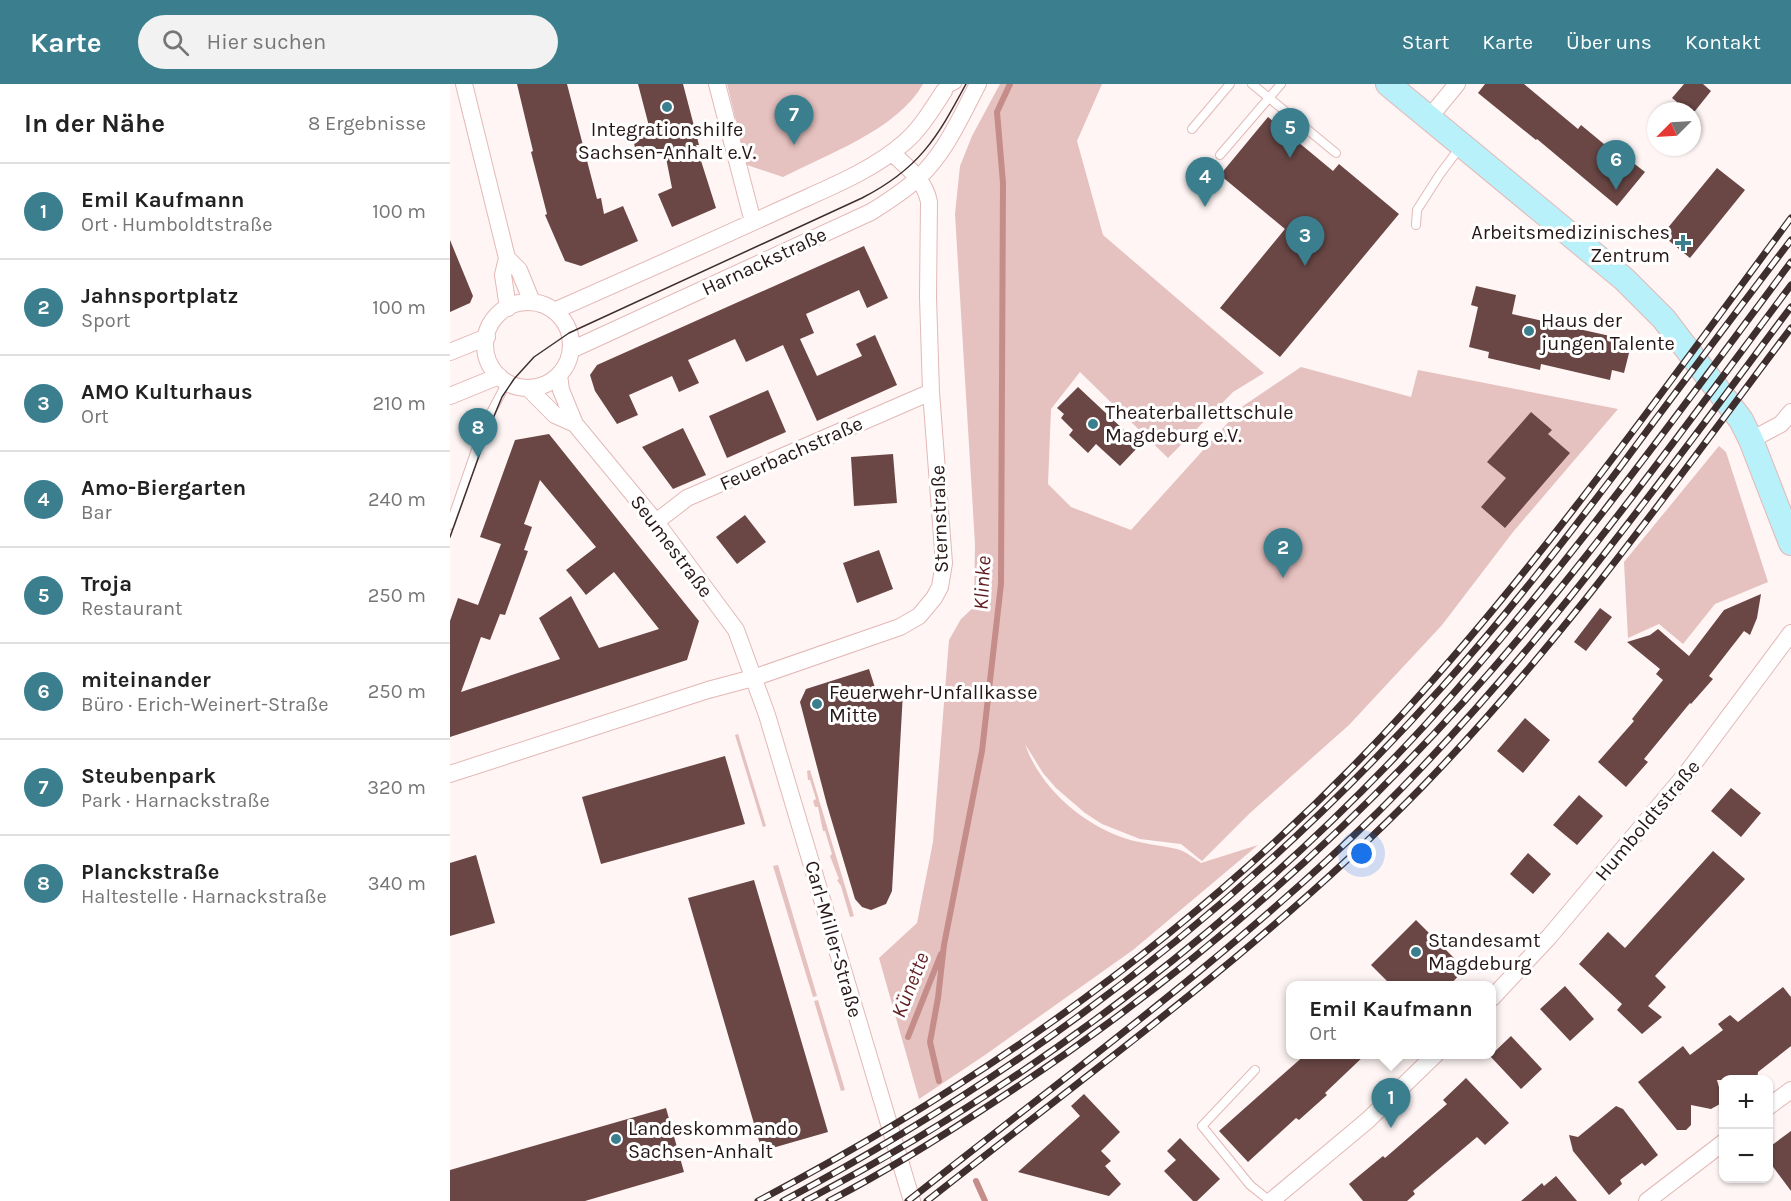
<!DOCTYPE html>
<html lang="de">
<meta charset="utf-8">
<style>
:root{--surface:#fff;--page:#f2f2f2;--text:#222;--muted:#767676;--line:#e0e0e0;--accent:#3b7f8f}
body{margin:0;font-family:Karla,sans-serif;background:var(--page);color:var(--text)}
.controls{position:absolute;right:18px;bottom:18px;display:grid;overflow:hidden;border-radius:12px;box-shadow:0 2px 4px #0004}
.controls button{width:54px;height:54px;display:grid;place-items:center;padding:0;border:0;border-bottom:2px solid var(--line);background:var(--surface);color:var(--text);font:30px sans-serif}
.compass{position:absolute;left:1197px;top:18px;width:54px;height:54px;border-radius:50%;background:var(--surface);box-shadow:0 2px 4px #0004;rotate:246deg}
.you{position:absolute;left:912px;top:770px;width:21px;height:21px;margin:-15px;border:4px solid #fff;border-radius:50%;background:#1a73e8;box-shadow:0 0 0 9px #1a73e833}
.badge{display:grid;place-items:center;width:39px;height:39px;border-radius:50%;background:var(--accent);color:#fff;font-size:20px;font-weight:700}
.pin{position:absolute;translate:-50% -50px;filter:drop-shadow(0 2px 3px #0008)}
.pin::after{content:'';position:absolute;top:32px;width:21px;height:18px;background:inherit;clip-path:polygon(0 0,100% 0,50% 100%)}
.popup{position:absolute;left:836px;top:897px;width:210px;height:78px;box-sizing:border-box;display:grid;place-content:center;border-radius:12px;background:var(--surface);filter:drop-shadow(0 2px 4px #0005);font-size:20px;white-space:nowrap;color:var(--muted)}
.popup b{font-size:22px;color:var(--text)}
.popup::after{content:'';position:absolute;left:50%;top:100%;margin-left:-12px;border:12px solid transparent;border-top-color:var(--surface)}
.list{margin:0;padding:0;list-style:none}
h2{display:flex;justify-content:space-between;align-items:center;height:78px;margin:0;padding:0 24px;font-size:26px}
h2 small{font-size:20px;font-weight:400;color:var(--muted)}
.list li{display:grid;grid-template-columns:39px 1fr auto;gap:18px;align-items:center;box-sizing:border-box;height:96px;padding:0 24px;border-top:2px solid var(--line)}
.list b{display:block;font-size:22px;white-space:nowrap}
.list p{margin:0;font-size:20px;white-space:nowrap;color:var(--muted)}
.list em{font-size:20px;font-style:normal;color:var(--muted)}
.icon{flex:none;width:33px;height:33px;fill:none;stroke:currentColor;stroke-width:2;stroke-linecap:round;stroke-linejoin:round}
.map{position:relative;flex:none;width:1341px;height:1117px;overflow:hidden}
header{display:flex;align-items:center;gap:36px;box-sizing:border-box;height:84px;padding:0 30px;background:var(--accent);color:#fff}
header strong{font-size:28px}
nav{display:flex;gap:33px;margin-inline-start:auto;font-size:21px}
.search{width:420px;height:54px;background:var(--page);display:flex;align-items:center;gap:15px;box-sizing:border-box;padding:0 21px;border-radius:33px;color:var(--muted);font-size:22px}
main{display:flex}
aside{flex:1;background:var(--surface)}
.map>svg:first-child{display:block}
.green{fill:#e5c1bf}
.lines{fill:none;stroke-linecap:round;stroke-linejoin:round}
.stream{stroke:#c48d8a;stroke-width:6}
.building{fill:#6a4745;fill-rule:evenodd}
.service-casing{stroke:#e3b8b6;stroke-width:10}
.minor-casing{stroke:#e3b8b6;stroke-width:18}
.secondary-casing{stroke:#e3b8b6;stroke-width:26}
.service{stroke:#fff;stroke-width:8}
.minor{stroke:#fff;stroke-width:16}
.secondary{stroke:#b9f1fb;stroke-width:24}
.tram{stroke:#3e2f2e;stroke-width:1.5}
.rail-casing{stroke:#3e2f2e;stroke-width:7}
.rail{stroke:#fff;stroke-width:4.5;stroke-dasharray:14;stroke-linecap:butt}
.poi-dot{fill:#3b7f8f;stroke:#fff;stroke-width:2}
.labels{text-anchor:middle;stroke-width:6;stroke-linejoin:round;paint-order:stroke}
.poi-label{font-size:20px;fill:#261716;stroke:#fff;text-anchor:start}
.street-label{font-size:20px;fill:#261716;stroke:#fff}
.water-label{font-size:21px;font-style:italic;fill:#601c1f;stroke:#fff}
</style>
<header>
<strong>Karte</strong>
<div class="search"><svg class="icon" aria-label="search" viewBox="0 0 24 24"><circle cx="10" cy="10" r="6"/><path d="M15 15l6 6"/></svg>Hier suchen</div>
<nav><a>Start</a><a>Karte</a><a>Über uns</a><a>Kontakt</a></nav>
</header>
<main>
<aside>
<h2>In der Nähe<small>8 Ergebnisse</small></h2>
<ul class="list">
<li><span class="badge">1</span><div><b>Emil Kaufmann</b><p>Ort · Humboldtstraße</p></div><em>100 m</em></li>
<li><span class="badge">2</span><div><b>Jahnsportplatz</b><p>Sport</p></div><em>100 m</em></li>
<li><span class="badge">3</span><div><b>AMO Kulturhaus</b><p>Ort</p></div><em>210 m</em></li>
<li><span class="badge">4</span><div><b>Amo-Biergarten</b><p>Bar</p></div><em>240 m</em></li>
<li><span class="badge">5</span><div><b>Troja</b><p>Restaurant</p></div><em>250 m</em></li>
<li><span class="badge">6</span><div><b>miteinander</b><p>Büro · Erich-Weinert-Straße</p></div><em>250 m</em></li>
<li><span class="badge">7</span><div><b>Steubenpark</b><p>Park · Harnackstraße</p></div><em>320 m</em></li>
<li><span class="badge">8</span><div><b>Planckstraße</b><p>Haltestelle · Harnackstraße</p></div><em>340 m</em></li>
</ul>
</aside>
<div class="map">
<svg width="1341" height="1117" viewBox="0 0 1341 1117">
<rect width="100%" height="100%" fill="#fef5f4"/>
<!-- green -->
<path class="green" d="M277,0h196c-25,45 -95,70 -140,93l-36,-12z
M550,0h102l-25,57 26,94 161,138 -31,19 -65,66 -88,-86 -29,37 -3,75 23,23 60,23 112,-124 58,-39 110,30 7,-27 200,39 -105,123 -71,93 -93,100 -99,88 -48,48 -21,-17 -41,-5 -38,-15 -17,-11 -29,-25 -13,-15 -18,-29c15,44 58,81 102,95 16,5 33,6 50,10 8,2 17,9 24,14l57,-18 -125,105 -148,105 -66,44 -40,-141 38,-35 16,-81 16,-202 12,-21 13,-12 1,-63 -20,-330 5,-48 12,-30z
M1269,362l7,6 42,130 -53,22 -32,40 -24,-20 -31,14 -4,-76z
M288,650l28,92 -3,1 -28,-92z
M360,686l44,146 -4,1 -9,-31 -4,-6 2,-1 -9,-23 2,-2 -7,-23h-2l-5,-24h-3l-2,-6 3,-2 -6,-19h-2l-1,-9z
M328,781l39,131 -4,1 -40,-131z
M368,916l27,90 -4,1 -27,-90z"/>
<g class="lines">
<!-- stream -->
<path class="stream" d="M458,953l33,-83
M489,997l-9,-39 8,-44 6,-53 38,-194 19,-167 2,-401 -6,-71 13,-28
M526,1097l9,20"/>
</g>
<!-- building -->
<path class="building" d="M67,0h50l30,115 4,-1 3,16 19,-8 15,35 -57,25 -16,-5 -20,-46 2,-1 -16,-62 2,-1z
M188,0h45l16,61h-3l20,63 -44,19 -14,-33 14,-6 -7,-35 -27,7 -6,-25 18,-5z
M1035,0h39l54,45 3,-4 35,29 2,-3 27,21 -28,34 -80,-67 -1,1 -58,-47z
M1234,0h19l8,7 -16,20h-26l8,-9 -5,-4z
M818,33l65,54 6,-7 60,50 -119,143 -60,-49 65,-79 -65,-54z
M1267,84l28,22 -55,68 -28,-23z
M0,156l23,56 -3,7 -20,9z
M414,162l24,52 -21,10 -8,-18 -53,24 8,19 -14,6 17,37 45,-20 -6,-12 19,-9 22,50 -80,36 -34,-76 -37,17 -11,-23 -47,21 11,23 -20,9 -7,-16 -43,19 9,20 -21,9 -22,-33 -5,-16 7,-10z
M1026,202l40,9 -4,19 107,24 -2,8 13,3 -6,24 -12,-3 -2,10 -69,-16 -1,6 -52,-12 1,-6 -20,-5 9,-40 -7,-2z
M628,303l62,58 -20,21 -24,-22 -8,9 -19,-18 4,-5 -12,-12 3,-4 -7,-6z
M318,306l18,42 -59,26 -18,-42z
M1081,328l21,18 -4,4 22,19 -65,75 -24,-21 25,-29 -19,-16z
M233,344l23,47 -33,14 -31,-42z
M99,350l150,187 -12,39 -237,77v-116l8,-23 20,7 23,-61 -21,-7 35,-97zM90,396l56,67 -30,23 9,11 11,14 28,-23 45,57 -60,19 -28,-52 -32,22 21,41 -99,33 20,-55 9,3 10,-26 5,1 23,-64 -4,-1 8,-23 -8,-3z
M443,370l4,49 -43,3 -3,-49z
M295,431l21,27 -29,22 -21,-27z
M429,466l14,39 -36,14 -14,-40z
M1311,510l-4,24 -7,17 -6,-4 -35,45 4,3 -22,25 -1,-1 -46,56 4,3 -22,25 -28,-25 36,-41 -2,-2 31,-39 -7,-6 4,-5 -33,-27 23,-7 8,-6 31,27 35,-46z
M1150,524l12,9 -26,34 -12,-9z
M419,585l10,31 24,-8 -11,199 -6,13 -15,6 -9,-3 -7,-8 -28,-94 -27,-103 6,-13z
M1075,634l25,22 -27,33 -26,-22z
M275,672l20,68 -144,40 -19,-67z
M1281,704l30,25 -20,24 -30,-26z
M1129,711l24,21 -26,29 -24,-20z
M1263,767l32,28 -90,97 11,11 -18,19 14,11 -20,17 -25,-24 5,-6 -43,-40 29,-32 17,16z
M1078,769l23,21 -18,20 -23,-20z
M26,771l19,68 -45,13v-73z
M304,796l74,252 -66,19 -74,-253z
M966,836l43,43 -1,2 5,6 -14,15h-57l-21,-21z
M1115,902l29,33 -24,22 -30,-32z
M1333,903l8,10v49l-33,26 -1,8h-40l5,18 -2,6 -9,5 -20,-4v20l-5,5h-9l-39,-48 45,-36 7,9 33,-25 -5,-6 12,-9 8,7z
M1061,952l31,33 -21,20 -31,-33z
M856,970h60l-41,39 2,2 -28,25 -3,-2 -48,44 -29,-31z
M1016,994l43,45 -24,22 -8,-8 -64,54 2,3 -8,7h-44l-14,-17 34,-28 2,2 62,-54 -4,-4z
M634,1010l36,38 -19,19 10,10 -6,5 16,18 -12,12 -91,-24 62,-56 -9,-10z
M1166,1022l7,3 35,46 -13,11 -3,-3 -22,17 2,4 -13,11 -36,-44 -4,-16 9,2z
M216,1024l18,64 -99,29h-135v-31z
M1341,1047v60l-23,-31v-12z
M730,1054l40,41 -23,22h-4l-29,-30 12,-11 -9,-9z
M1106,1092l21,25h-56l21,-18 2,3z"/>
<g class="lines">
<!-- service casing -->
<g class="service-casing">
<path id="service" d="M802,0l84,69
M494,7l13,-7
M742,45l38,-45
M770,71l61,-71
M966,141l1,-15 23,-36 21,-28
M0,441l35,-101 22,-42
M805,986l-53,56 48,59 20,16"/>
</g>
<!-- minor casing -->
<g class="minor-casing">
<path id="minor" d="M14,0l43,174 -4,17 5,33
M267,0l36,138
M979,34l28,-34
M57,174l12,12 13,32
M35 261a43 43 0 1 1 86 0a43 43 0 1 1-86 0Z
M104,227c77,-34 154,-68 230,-103 41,-19 87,-36 121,-66 16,-14 27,-33 39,-51
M121,266l300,-138c16,-10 32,-20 46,-33 28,-25 44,-63 61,-95
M0,268l37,-15
M109,291l2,15 14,34 81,98 80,108 31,85 145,486
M78,304l27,27 20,9
M0,312l49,-20
M1301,356l30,-16 10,-12
M206,438l31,-24 244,-106
M0,690l258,-84 45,-12 147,-51 19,-11 15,-18 6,-11 4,-24 -13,-171 -3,-95 1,-95c-4,-22 -22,-35 -37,-49
M1042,914l57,-61 137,-163 105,-141
M1318,1023l23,-17
M821,1117l97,-81 68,-66
M1197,1117l77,-59"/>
</g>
<!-- secondary casing -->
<g class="secondary-casing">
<path id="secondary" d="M938,0l236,195 40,40 77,101 10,20 40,103"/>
</g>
<!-- service -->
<use href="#service" class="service"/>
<!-- minor -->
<use href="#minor" class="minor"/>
<!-- secondary -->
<use href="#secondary" class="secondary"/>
<!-- tram -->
<path class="tram" d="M0,453l39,-109 13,-31 12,-18 20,-22 35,-24 293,-135c57,-29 75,-60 104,-114"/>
<!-- rail casing -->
<g class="rail-casing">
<path id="rail" d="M308,1117c242,-127 464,-288 649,-492 140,-154 260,-324 384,-491
M333,1117c249,-132 472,-305 660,-515 63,-70 121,-145 178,-220 56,-76 113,-151 170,-226
M355,1117c230,-120 447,-287 622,-478 132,-145 247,-304 364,-461
M379,1117c56,-29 109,-62 162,-97 198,-128 377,-286 529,-467 95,-113 182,-233 271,-352
M458,1117c159,-126 324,-246 469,-388 156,-154 283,-331 414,-506
M477,1117c168,-133 345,-260 495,-414 137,-141 251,-302 369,-459"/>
</g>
<!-- rail -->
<use href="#rail" class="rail"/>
</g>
<!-- markers -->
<g class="poi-dot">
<circle cx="217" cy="23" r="6"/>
<path d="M1230 150h6v6h6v6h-6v6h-6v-6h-6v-6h6z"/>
<circle cx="1079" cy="247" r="6"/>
<circle cx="643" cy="340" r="6"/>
<circle cx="367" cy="620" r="6"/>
<circle cx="966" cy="868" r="6"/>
<circle cx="166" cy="1055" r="6"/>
</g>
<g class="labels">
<!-- poi labels -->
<g class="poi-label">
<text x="217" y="52" text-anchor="middle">Integrationshilfe<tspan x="217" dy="23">Sachsen-Anhalt e.V.</tspan></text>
<text x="1220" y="155" text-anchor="end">Arbeitsmedizinisches<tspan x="1220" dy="23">Zentrum</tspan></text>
<text x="1091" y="243">Haus der<tspan x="1091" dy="23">jungen Talente</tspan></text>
<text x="655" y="335">Theaterballettschule<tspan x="655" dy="23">Magdeburg e.V.</tspan></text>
<text x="379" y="615">Feuerwehr-Unfallkasse<tspan x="379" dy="23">Mitte</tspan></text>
<text x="978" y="863">Standesamt<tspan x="978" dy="23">Magdeburg</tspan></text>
<text x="178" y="1051">Landeskommando<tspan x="178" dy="23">Sachsen-Anhalt</tspan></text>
</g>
<!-- street labels -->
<g class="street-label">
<text transform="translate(314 177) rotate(-25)" y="7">Harnackstraße</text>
<text transform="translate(341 369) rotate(-24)" y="7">Feuerbachstraße</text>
<text transform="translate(489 435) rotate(-92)" y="7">Sternstraße</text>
<text transform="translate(222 462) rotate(53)" y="7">Seumestraße</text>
<text transform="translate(1197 736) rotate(-50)" y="7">Humboldtstraße</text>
<text transform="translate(384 855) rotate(74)" y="7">Carl-Miller-Straße</text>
</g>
<!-- water labels -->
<g class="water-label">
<text transform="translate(532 499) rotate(-87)" y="7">Klinke</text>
<text transform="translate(460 901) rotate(-68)" y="7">Künette</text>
</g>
</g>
</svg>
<div class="controls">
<button>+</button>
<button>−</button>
</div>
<svg class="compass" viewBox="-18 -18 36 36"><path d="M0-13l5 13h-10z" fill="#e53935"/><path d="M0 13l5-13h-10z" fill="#767676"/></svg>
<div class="you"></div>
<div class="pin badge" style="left:941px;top:1044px">1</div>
<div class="popup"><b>Emil Kaufmann</b>Ort</div>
<div class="pin badge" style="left:833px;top:494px">2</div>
<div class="pin badge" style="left:855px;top:182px">3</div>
<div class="pin badge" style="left:755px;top:123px">4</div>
<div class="pin badge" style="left:840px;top:74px">5</div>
<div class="pin badge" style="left:1166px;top:106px">6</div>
<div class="pin badge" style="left:344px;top:61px">7</div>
<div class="pin badge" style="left:28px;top:374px">8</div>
</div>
</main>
